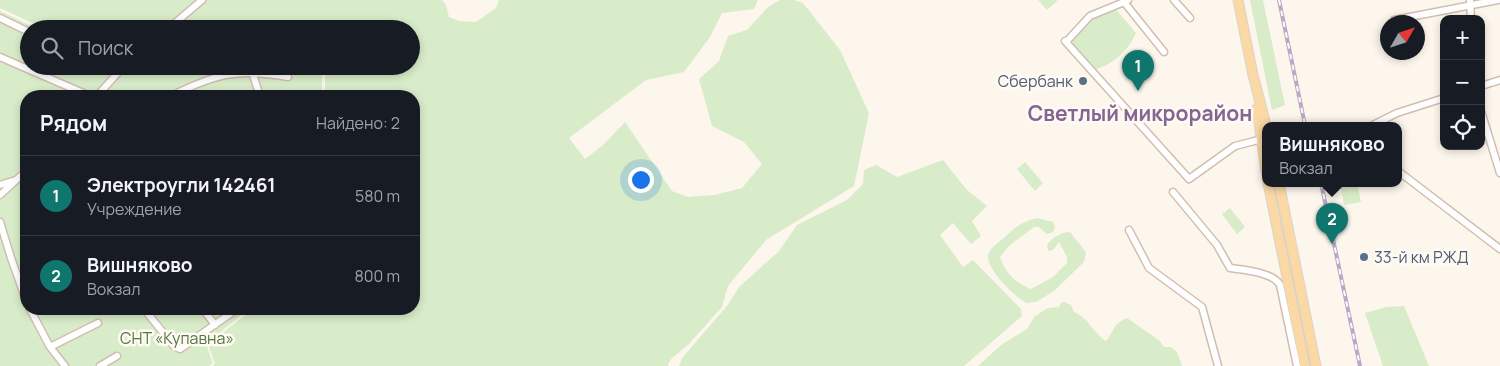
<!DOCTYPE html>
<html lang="ru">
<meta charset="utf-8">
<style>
:root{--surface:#171b24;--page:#242831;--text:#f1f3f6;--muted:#9ea1a6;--line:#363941;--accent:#0f766e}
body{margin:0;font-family:Manrope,sans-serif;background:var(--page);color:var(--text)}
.controls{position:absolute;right:15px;top:15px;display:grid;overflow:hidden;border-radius:10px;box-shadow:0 2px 8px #0003}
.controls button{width:45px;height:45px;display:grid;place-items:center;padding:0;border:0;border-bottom:1px solid var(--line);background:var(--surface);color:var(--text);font:25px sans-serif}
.compass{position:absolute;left:1380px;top:15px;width:45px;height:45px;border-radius:50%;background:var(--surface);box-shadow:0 2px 8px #0003;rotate:51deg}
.you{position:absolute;left:640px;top:179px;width:18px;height:18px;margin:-12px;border:4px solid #fff;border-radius:50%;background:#1a73e8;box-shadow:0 0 0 8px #1a73e833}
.badge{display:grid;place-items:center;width:32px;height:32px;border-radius:50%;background:var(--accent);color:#fff;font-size:16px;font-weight:700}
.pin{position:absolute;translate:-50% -41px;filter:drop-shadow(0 1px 2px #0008)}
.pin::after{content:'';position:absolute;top:26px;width:18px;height:15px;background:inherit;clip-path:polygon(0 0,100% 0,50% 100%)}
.popup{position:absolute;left:1262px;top:122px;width:140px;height:65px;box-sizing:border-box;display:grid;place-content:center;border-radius:10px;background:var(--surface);filter:drop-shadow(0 1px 4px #0005);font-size:16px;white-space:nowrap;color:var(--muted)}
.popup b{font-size:19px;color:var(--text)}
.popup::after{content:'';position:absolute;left:50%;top:100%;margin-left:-10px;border:10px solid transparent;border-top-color:var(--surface)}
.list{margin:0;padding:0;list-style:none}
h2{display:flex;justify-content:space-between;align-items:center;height:65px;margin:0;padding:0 20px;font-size:21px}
h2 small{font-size:16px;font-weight:400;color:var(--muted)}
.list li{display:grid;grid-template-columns:32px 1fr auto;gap:15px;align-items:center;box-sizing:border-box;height:80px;padding:0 20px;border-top:1px solid var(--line)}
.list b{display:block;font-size:19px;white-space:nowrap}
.list p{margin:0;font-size:16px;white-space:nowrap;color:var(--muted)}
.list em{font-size:16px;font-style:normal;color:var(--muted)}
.icon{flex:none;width:28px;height:28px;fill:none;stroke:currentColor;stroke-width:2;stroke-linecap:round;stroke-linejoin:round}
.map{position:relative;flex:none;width:1500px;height:366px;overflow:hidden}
.search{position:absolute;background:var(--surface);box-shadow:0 2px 8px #0003;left:20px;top:20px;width:400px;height:55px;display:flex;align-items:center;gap:12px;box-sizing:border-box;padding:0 18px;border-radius:28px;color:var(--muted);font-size:19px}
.panel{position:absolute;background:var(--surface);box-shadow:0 2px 8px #0003;left:20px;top:90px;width:400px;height:225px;border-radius:20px}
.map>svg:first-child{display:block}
.green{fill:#d8ecc9}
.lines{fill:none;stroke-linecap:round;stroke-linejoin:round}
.minor-casing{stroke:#d1beb0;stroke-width:9}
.major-casing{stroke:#dad1cd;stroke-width:11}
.minor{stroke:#fff;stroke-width:6}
.major{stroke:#fbd9a5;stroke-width:9}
.rail-casing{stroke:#b9a8c9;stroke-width:4}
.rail{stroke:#fffaf3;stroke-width:2;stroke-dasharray:5.5;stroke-linecap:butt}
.service-dot{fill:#5c6f8a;stroke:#fffaf3;stroke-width:2}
.labels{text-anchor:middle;stroke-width:5;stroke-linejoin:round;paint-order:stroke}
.service-label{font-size:16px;fill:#4e5e75;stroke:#fffaf3;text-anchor:end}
.park-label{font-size:16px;fill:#537a41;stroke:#fffaf3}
.district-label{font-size:21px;font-weight:bold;fill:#846695;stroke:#fffaf3}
</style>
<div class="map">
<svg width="1500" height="366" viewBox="0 0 1500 366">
<rect width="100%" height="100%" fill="#fdf6ec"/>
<!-- green -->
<path class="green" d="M0,0h197l-34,29h-118l-45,-21z
M204,0h238l4,5 3,12 10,4 17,1 20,-14 3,-8h259l-4,9 -32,4 -12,24 -26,35 -38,8 -77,58 16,21 18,-14 22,-23 47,69 16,6 26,-2 28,-7 20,-24 -18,-22 -32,-16 -13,-47 20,-18 9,-25 19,-6 21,-23 12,-7h14l9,3 37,47 29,63 -15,73 -88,54 -38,46 -6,21 -34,38 -16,13 -4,6 1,2h-457l3,-2 -7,-20 45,-35h161v-213h-89v-30h86v-37h-241z
M1038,0h19v1l-10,9z
M1250,0h13l22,105 -13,5z
M1114,7l22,26c-8,18 -23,32 -43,37l-23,-27c10,-17 26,-26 44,-36z
M0,11l38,18h-9v37h293v30h-296v213h223l-43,35 7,19 -4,3h-209z
M943,160l24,30 20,16 -15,15 9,15 -10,8 -18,-21 -13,12 23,32 10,-7 48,49 1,7 -58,50h-285l3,-8 45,-52 12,-19 40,-36 18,-26 50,-25 16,-16 1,-14 12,-5 21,12z
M1025,162l18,21 -8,8 -18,-22z
M1340,183h17l4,19 -17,3z
M1230,208l15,19 -8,7 -15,-20z
M1037,218l16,4 2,5 -2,5 -6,2 -8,-7h-5l-24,18 -10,12c4,15 17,27 31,32l22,-12 14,-14v-6l-8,-15 -6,8 -5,1 -1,-6c5,-7 14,-13 23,-13l16,20 -2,10 -30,29 -18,11 -10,1c-12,-7 -40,-34 -38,-48 2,-7 11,-13 16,-17 10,-10 19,-17 33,-20z
M1064,302l7,3 3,7c14,5 20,22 32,29 9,-10 5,-16 21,-23l33,23 4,6h7l6,5 5,14h-204l23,-21 26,-16 8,-13 13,-8 11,-1 2,-4z
M1404,306l25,60h-46l-18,-53 21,-6z"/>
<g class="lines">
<!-- minor casing -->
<g class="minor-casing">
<path id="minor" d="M1128,0l-4,2 40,50
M1174,0l16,18
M1470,0l1,19
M0,18l29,14
M1394,20l104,-20
M168,29l34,-29
M1065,41l124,138 46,-33 31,-8
M1066,42l24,-26 34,-14
M0,57l90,39
M105,66l12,6
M252,72l8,24
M1481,86l19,-6
M97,96l27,-30
M171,96c44,-22 66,-28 117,-19
M1481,111l19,62
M1373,125l24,-12 47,-15
M1398,171l102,78
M0,185l16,-5
M1173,192l44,53 13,23c14,2 43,4 50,17l17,81
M0,195l26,-24
M0,222l11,36 15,42
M1129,230l20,38 53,39 16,59
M30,309l20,38 15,19
M144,309l30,37 6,3 57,-40
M203,309l12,16
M50,347l48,-24
M100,366l17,-10"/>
</g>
<!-- major casing -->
<g class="major-casing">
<path id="major" d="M1238,0l15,75 13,50
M1257,108l9,64
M1268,183l37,183
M1279,183l37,183"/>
</g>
<!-- minor -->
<use href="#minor" class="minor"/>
<!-- major -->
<use href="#major" class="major"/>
<!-- rail casing -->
<g class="rail-casing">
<path id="rail" d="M1279,0l26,125
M1321,183l39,183"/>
</g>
<!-- rail -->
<use href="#rail" class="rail"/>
</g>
<!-- markers -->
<g class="service-dot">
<circle cx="1083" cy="81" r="5"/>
<circle cx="1364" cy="257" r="5"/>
</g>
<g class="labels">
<!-- service labels -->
<g class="service-label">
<text x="1073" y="87">Сбербанк</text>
<text x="1374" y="263" text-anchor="start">33-й км РЖД</text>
</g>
<!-- park labels -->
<g class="park-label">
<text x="177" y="344">СНТ «Купавна»</text>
</g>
<!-- district labels -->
<g class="district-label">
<text x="1140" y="121">Светлый микрорайон</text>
</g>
</g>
</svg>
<div class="controls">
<button>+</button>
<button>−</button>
<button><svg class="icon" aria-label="locate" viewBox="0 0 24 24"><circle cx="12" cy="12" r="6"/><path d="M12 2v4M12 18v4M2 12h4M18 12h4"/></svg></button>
</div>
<svg class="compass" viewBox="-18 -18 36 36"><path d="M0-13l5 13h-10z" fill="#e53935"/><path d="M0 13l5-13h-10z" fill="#9ea1a6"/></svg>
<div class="you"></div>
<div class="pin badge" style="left:1138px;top:91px">1</div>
<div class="pin badge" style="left:1332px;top:244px">2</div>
<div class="popup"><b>Вишняково</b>Вокзал</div>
<div class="search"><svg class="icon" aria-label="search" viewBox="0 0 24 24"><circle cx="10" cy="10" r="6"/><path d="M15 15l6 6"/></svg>Поиск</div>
<section class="panel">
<h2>Рядом<small>Найдено: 2</small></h2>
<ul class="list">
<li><span class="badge">1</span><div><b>Электроугли 142461</b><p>Учреждение</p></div><em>580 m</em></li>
<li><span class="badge">2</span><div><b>Вишняково</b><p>Вокзал</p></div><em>800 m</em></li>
</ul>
</section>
</div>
